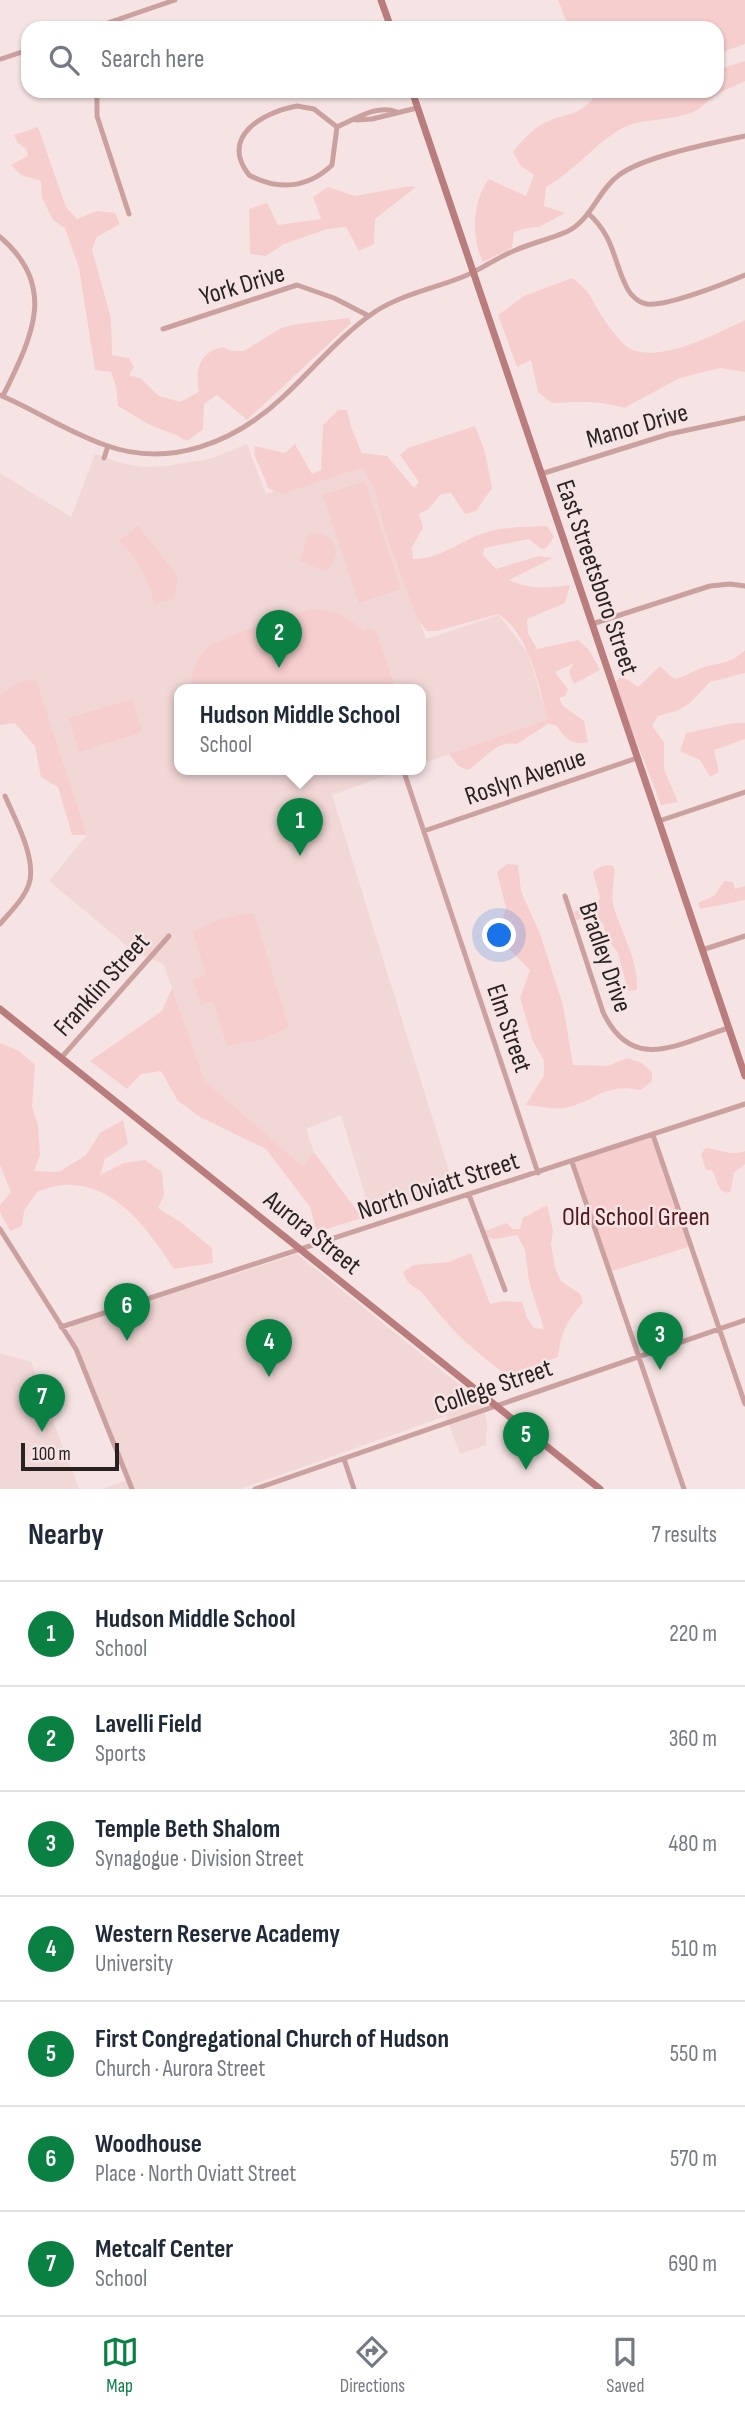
<!DOCTYPE html>
<meta charset="utf-8">
<style>
:root{--surface:#fff;--page:#f6f6f7;--text:#1f2937;--muted:#747a83;--line:#e0e1e3;--accent:#0b8043}
body{margin:0;font-family:"Sofia Sans Condensed",sans-serif;background:var(--page);color:var(--text)}
.scale{position:absolute;left:21px;bottom:18px;width:98px;box-sizing:border-box;padding-left:7px;border:4px solid #292222;border-top:0;font-size:19px;line-height:24px;white-space:nowrap;color:#292222;-webkit-text-stroke:5px #f6e4e4;paint-order:stroke}
.you{position:absolute;left:500px;top:936px;width:24px;height:24px;margin:-18px;border:5px solid #fff;border-radius:50%;background:#1a73e8;box-shadow:0 0 0 10px #1a73e833}
.badge{display:grid;place-items:center;width:46px;height:46px;border-radius:50%;background:var(--accent);color:#fff;font-size:23px;font-weight:700}
.pin{position:absolute;translate:-50% -58px;filter:drop-shadow(0 2px 4px #0008)}
.pin::after{content:'';position:absolute;top:37px;width:24px;height:21px;background:inherit;clip-path:polygon(0 0,100% 0,50% 100%)}
.popup{position:absolute;left:174px;top:684px;width:252px;height:91px;box-sizing:border-box;display:grid;place-content:center;border-radius:14px;background:var(--surface);filter:drop-shadow(0 2px 5px #0005);font-size:23px;white-space:nowrap;color:var(--muted)}
.popup b{font-size:26px;color:var(--text)}
.popup::after{content:'';position:absolute;left:50%;top:100%;margin-left:-14px;border:14px solid transparent;border-top-color:var(--surface)}
.list{margin:0;padding:0;list-style:none}
h2{display:flex;justify-content:space-between;align-items:center;height:91px;margin:0;padding:0 28px;font-size:30px}
h2 small{font-size:23px;font-weight:400;color:var(--muted)}
.list li{display:grid;grid-template-columns:46px 1fr auto;gap:21px;align-items:center;box-sizing:border-box;height:105px;padding:0 28px;border-top:2px solid var(--line)}
.list b{display:block;font-size:26px;white-space:nowrap}
.list p{margin:0;font-size:23px;white-space:nowrap;color:var(--muted)}
.list em{font-size:23px;font-style:normal;color:var(--muted)}
.icon{flex:none;width:38px;height:38px;fill:none;stroke:currentColor;stroke-width:2;stroke-linecap:round;stroke-linejoin:round}
.map{position:relative;flex:none;width:745px;height:1489px;overflow:hidden}
.search{position:absolute;background:var(--surface);box-shadow:0 2px 5px #0004;left:21px;right:21px;top:21px;height:77px;display:flex;align-items:center;gap:18px;box-sizing:border-box;padding:0 24px;border-radius:21px;color:var(--muted);font-size:26px}
.sheet{height:826px;background:var(--surface)}
nav{display:flex;justify-content:space-around;align-items:center;box-sizing:border-box;height:98px;border-top:2px solid var(--line);background:var(--surface);font-size:19px;color:var(--muted)}
nav a{display:grid;justify-items:center;gap:4px}
nav .on{color:var(--accent)}
.map>svg:first-child{display:block}
.built{fill:#f1d7d6}
.green{fill:#f7cece}
.lines{fill:none;stroke-linecap:round;stroke-linejoin:round}
.street{stroke:#cba1a0;stroke-width:5}
.secondary{stroke:#b97d7d;stroke-width:7}
.labels{text-anchor:middle;stroke-width:5;stroke-linejoin:round;paint-order:stroke}
.street-label{font-size:26px;fill:#292222;stroke:#f6e4e4}
.park-label{font-size:26px;fill:#4d171c;stroke:#f6e4e4}
</style>
<div class="map">
<svg width="745" height="1489" viewBox="0 0 745 1489">
<rect width="100%" height="100%" fill="#f6e4e4"/>
<!-- built -->
<path class="built" d="M247,444l19,50 100,-32 60,177 73,-24 29,38 20,66 -127,45v-74h-242v80h223l-70,25 122,392 -83,28 -30,-100 -35,14 8,23 -11,16 -98,-87 -41,-116 -32,-15 -83,-69 38,-46 -51,-156 -36,32v-238l71,44 24,-63 25,9 24,4 23,-1 42,-7z
M297,1254l185,149 5,19 -1,23 -26,9 -14,-38 -205,73h-139l28,-10 -61,-147 1,-3 2,-3z
M0,1353l31,9 48,127h-79z"/>
<!-- green -->
<path class="green" d="M558,0h187v44l-28,10v-26h-148z
M745,61v20c-11,6 -25,10 -34,18 -6,4 -11,10 -18,13 -23,10 -52,5 -74,18 -26,16 -46,42 -73,57l-2,19 21,7 -26,14 -13,1 -12,4 -2,16 -29,14c-12,-24 -11,-62 6,-83l37,17 8,-21 -14,-10 -7,-13c10,-13 22,-26 38,-32 21,-8 29,-5 43,-23l-2,-6h125v-21z
M38,127l28,80 11,12 20,-8 18,2 5,11 -23,13 -5,13 19,68 1,37 17,3 5,9 -5,8 11,3 19,18 21,6 19,-10c-4,-20 -1,-40 24,-45l8,4h13l37,-23 16,-4 52,-6 2,5 -104,97 -30,-25 -13,9 -1,25 -16,12 -11,-6 -26,-10 -32,-19 -2,-19 -5,-15 -16,-2 -16,-102 -14,-40 -12,-8 -11,-22 -1,-17 -20,-6 -10,-10 17,-9 -2,-7 -8,-6 -4,-8z
M410,186l6,1 -41,32 -1,25 -15,7 -13,-24 -19,2 -43,15 -18,12 -16,-2 -1,-45 18,-6 11,22 43,-6 -8,-22 15,-10 27,9z
M572,278c21,15 20,24 33,43 6,8 14,19 21,25 28,21 92,-13 119,-26v52l-25,-4 -40,10 -56,30c-24,-8 -47,-6 -72,-5l-14,-11 -7,-32 -14,7 -19,-52 26,-19z
M338,410h9l4,17 11,26 25,3 27,32 5,-6 -19,-27 8,-7 67,-22 10,26 7,36 -16,23 -11,3 -14,-21 -10,1 -12,15 -10,5 4,14 -11,19 1,12c24,1 46,-17 68,-25 21,-8 44,-7 66,-8l7,11 -8,11 -5,1 -12,-10 -45,9 -1,7 13,14 43,-13 14,2 -44,22c20,10 40,8 61,5l-5,18 -38,16 1,14 9,16 41,-9 11,10 11,20 -26,14 -5,-12 5,-9 -19,9 13,17 -3,7 -6,2 4,8 21,15 4,21c-16,5 -24,-5 -32,-17l-8,-1 -31,20c-21,-4 -33,16 -49,26l-10,-4 -9,-12 99,-35c-10,-35 -18,-85 -50,-105l-61,17h-10l-10,-13 -32,-86 -9,-39 -13,-26 -81,27 -13,-5 -15,-35 1,-8 30,7 10,-9 17,30 9,-4 2,-45z
M365,481l36,108 -42,14 -36,-108z
M138,526l40,51 -4,22 -20,5c-3,-21 -18,-50 -35,-63z
M318,533c21,5 24,25 7,38l-25,-10 8,-26z
M314,609c21,1 34,8 49,21l8,-2 5,3 20,59h-204c-2,-16 4,-35 18,-44 15,-11 85,-33 104,-37z
M745,650v23l-35,9 -21,22 -13,7 -18,5 -6,10 12,16v27l14,33 -17,3 -47,-122 8,-7 16,11 22,-21 14,13c9,-2 16,-6 25,-10 19,-8 28,-2 46,-19z
M36,679l51,156h-15l-14,-48 -17,-10 -6,-31 -20,-23 -15,2v-29l17,-13z
M132,699l10,33 -63,20 -10,-34z
M734,723h11v16l-31,11 5,22 -9,5 -10,-17 -20,-9 6,-18z
M507,864l11,1 3,26 19,43 23,71 10,60 35,1 19,-8 15,5 10,9v9l-11,9c-38,-7 -43,10 -75,18 -12,2 -27,-2 -40,-3l18,-30v-14l-11,-20 -13,-43 10,-28 -24,-24 -6,-17 6,-21 -9,-36z
M608,865l5,1 2,4c-1,11 -4,24 -2,34 8,29 25,54 24,86l-9,1 -10,-38 -9,-12 -7,-19 -10,-5 -16,3 -2,-8 12,-7h9l5,-7 -7,-26 7,-5z
M724,881l9,1 2,7 10,-3v14l-45,9 -2,-6 17,-8z
M244,914h10l35,113 -28,13 -34,6 -14,-45 -12,4 -8,-25 13,-5 -13,-43 25,-12z
M172,988l33,93 98,86 11,-15 48,66 -45,14 -7,-25 -44,-58 -66,-32 -22,-16 -17,-30 -20,3 -14,15 -37,-28 72,-50z
M0,1043l19,8 16,14 -3,42 6,18 2,30 -6,16 25,1 27,-17 14,-22 23,-13 5,24 -23,15 -5,16 24,-12 21,-3 17,12 2,23 -6,13 21,13 33,27 1,15 -39,6c-26,-39 -58,-87 -111,-84 -8,0 -18,4 -26,7l-13,19 -2,15 -12,5 -10,-19v-7l11,-13 -11,-27z
M653,1135l38,111 -82,26 -37,-110z
M706,1148c15,1 24,9 39,3v13l-11,9 -3,18 -3,2c-14,-4 -9,-13 -16,-23h-6l-5,-16z
M547,1205l6,26 -2,13 4,24 6,13 19,13 3,8c-16,20 -22,29 -25,55l-51,18c-32,-22 -60,-49 -83,-80 -9,-11 -14,-5 -21,-23l11,-7 35,-3 22,-9 19,51 14,-3 18,1 5,16 7,10 10,1 -15,-47 -4,-32 -8,-15 -21,4 -8,-1 -3,-7 22,-8 5,6h8l3,-11z"/>
<g class="lines">
<!-- street -->
<path class="street" d="M93,28l82,-28
M1,59l27,-9
M97,91v25l32,98
M297,106l17,3 23,18 -5,38c-24,23 -54,26 -83,10 -30,-38 14,-63 48,-69z
M356,120l16,-1 45,-11
M337,127c19,-8 39,-23 60,-15
M588,213c27,25 24,45 39,75 4,8 12,15 20,16 19,3 79,-21 98,-29
M0,237c59,50 31,101 3,159
M163,329l134,-44 37,13 35,18
M0,395c35,15 68,37 105,50 65,24 130,-3 178,-48 30,-28 59,-63 93,-86 27,-17 60,-23 89,-35 17,-7 33,-19 51,-26 16,-7 34,-11 50,-18 25,-11 32,-42 53,-57 26,-19 94,-32 126,-39
M104,458l4,-12
M541,474l128,-40 76,-16
M592,624l118,-38 20,-2 15,2
M405,775l133,398
M659,821l86,-29
M424,831l213,-73
M565,896l38,116c29,62 75,32 125,16
M0,924c10,-12 24,-25 29,-40 8,-25 -14,-65 -24,-88
M702,950l43,-14
M61,1058l108,-122
M653,1135l92,269
M572,1162l112,327
M469,1195l36,95
M0,1229l76,120 56,140
M61,1327l684,-223
M344,1459l10,30
M255,1489l490,-169"/>
<!-- secondary -->
<path class="secondary" d="M381,0l10,28
M412,91l333,985
M0,1009l600,480"/>
</g>
<g class="labels">
<!-- street labels -->
<g class="street-label">
<text transform="translate(242 284) rotate(-17)" y="9">York Drive</text>
<text transform="translate(637 425) rotate(-16)" y="9">Manor Drive</text>
<text transform="translate(598 577) rotate(71)" y="9">East Streetsboro Street</text>
<text transform="translate(525 776) rotate(-19)" y="9">Roslyn Avenue</text>
<text transform="translate(606 957) rotate(71)" y="9">Bradley Drive</text>
<text transform="translate(101 984) rotate(-48)" y="9">Franklin Street</text>
<text transform="translate(510 1028) rotate(71)" y="9">Elm Street</text>
<text transform="translate(438 1185) rotate(-18)" y="9">North Oviatt Street</text>
<text transform="translate(313 1232) rotate(39)" y="9">Aurora Street</text>
<text transform="translate(493 1386) rotate(-19)" y="9">College Street</text>
</g>
<!-- park labels -->
<g class="park-label">
<text x="636" y="1225">Old School Green</text>
</g>
</g>
</svg>
<div class="scale">100 m</div>
<div class="you"></div>
<div class="pin badge" style="left:300px;top:856px">1</div>
<div class="popup"><b>Hudson Middle School</b>School</div>
<div class="pin badge" style="left:279px;top:668px">2</div>
<div class="pin badge" style="left:660px;top:1370px">3</div>
<div class="pin badge" style="left:269px;top:1377px">4</div>
<div class="pin badge" style="left:526px;top:1470px">5</div>
<div class="pin badge" style="left:127px;top:1341px">6</div>
<div class="pin badge" style="left:42px;top:1432px">7</div>
<div class="search"><svg class="icon" aria-label="search" viewBox="0 0 24 24"><circle cx="10" cy="10" r="6"/><path d="M15 15l6 6"/></svg>Search here</div>
</div>
<section class="sheet">
<h2>Nearby<small>7 results</small></h2>
<ul class="list">
<li><span class="badge">1</span><div><b>Hudson Middle School</b><p>School</p></div><em>220 m</em></li>
<li><span class="badge">2</span><div><b>Lavelli Field</b><p>Sports</p></div><em>360 m</em></li>
<li><span class="badge">3</span><div><b>Temple Beth Shalom</b><p>Synagogue · Division Street</p></div><em>480 m</em></li>
<li><span class="badge">4</span><div><b>Western Reserve Academy</b><p>University</p></div><em>510 m</em></li>
<li><span class="badge">5</span><div><b>First Congregational Church of Hudson</b><p>Church · Aurora Street</p></div><em>550 m</em></li>
<li><span class="badge">6</span><div><b>Woodhouse</b><p>Place · North Oviatt Street</p></div><em>570 m</em></li>
<li><span class="badge">7</span><div><b>Metcalf Center</b><p>School</p></div><em>690 m</em></li>
</ul>
</section>
<nav>
<a class="on"><svg class="icon" aria-label="map" viewBox="0 0 24 24"><path d="M3 6l6-2 6 2 6-2v14l-6 2-6-2-6 2zM9 4v14M15 6v14"/></svg>Map</a>
<a><svg class="icon" aria-label="directions" viewBox="0 0 24 24"><path d="M12 3l9 9-9 9-9-9zM9 14v-3h6M13 9l2 2-2 2"/></svg>Directions</a>
<a><svg class="icon" aria-label="saved" viewBox="0 0 24 24"><path d="M7 4h10v16l-5-4-5 4z"/></svg>Saved</a>
</nav>
